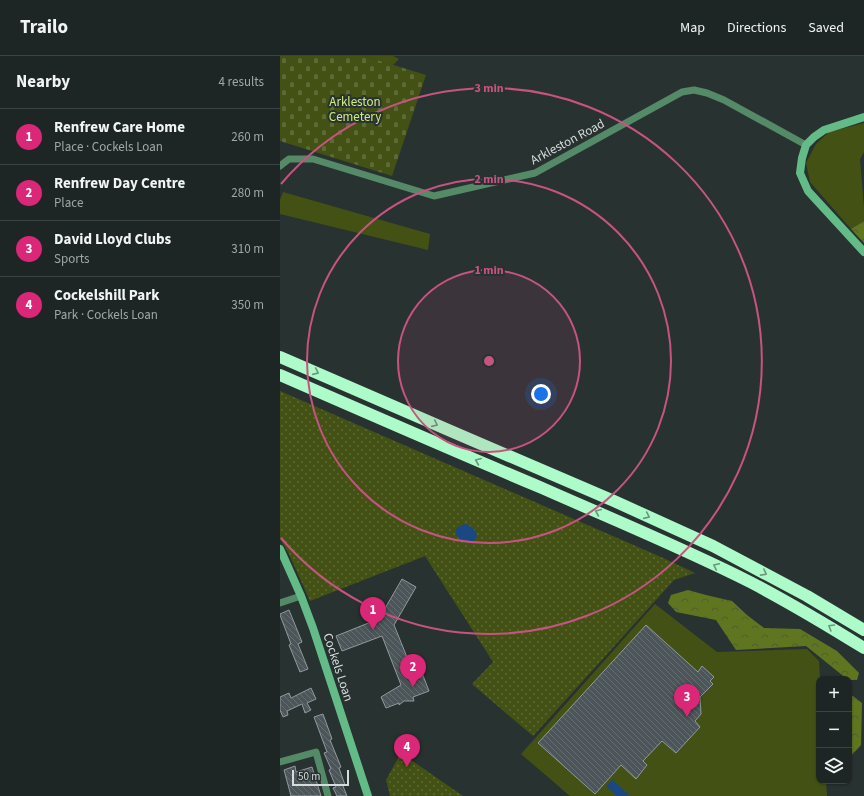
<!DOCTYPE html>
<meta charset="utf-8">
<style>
:root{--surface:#1e2625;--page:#2b3232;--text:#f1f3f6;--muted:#a1a5a7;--line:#3c4342;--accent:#db2777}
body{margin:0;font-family:"Source Sans 3",sans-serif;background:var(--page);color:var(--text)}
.controls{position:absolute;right:12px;bottom:12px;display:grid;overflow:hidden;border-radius:8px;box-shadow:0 1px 3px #0004}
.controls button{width:36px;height:36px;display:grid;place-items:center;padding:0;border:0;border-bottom:1px solid var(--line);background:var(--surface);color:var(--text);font:20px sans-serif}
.scale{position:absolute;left:12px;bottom:10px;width:57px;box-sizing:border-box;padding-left:4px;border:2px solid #d6dcdb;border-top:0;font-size:11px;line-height:14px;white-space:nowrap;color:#d6dcdb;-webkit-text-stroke:3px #283231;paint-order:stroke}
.you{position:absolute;left:261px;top:338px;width:14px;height:14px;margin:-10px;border:3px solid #fff;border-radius:50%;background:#1a73e8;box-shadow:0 0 0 6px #1a73e833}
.badge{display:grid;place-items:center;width:26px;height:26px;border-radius:50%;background:var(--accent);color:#fff;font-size:13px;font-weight:700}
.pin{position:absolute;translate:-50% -33px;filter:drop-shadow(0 1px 2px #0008)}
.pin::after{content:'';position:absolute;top:21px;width:14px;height:12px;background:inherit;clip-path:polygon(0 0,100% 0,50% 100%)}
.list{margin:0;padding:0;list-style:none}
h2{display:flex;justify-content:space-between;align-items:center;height:52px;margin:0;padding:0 16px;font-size:17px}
h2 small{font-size:13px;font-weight:400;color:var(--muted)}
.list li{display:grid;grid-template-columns:26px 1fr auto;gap:12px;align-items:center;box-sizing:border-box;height:56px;padding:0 16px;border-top:1px solid var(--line)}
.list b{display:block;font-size:15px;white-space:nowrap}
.list p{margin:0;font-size:13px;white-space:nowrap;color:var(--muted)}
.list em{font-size:13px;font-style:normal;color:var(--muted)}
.icon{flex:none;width:22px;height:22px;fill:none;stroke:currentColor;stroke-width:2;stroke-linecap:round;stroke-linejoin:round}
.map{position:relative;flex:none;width:584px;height:740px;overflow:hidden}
header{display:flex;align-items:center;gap:24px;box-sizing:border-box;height:56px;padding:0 20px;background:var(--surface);border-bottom:1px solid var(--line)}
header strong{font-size:19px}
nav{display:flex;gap:22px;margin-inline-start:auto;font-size:14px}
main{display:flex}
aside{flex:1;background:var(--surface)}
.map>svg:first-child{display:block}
.grass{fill:#435214}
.forest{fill:url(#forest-crowns)}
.cemetery{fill:url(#cemetery-stones)}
.park{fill:url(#park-dots)}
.water{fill:#1b4884}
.building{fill:url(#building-back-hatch);stroke:#909a9e}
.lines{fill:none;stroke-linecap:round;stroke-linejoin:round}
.street{stroke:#548a68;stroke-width:7}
.secondary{stroke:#63bc87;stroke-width:8}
.highway{stroke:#acfbc8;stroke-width:12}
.oneway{stroke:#6a967c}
.ring{fill:none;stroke:#c85381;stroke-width:2}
.labels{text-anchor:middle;stroke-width:4;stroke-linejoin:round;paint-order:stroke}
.park-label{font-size:13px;fill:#cfed7e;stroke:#283231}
.street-label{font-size:13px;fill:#d6dcdb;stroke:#283231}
.centre{fill:#c85381;stroke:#283231;stroke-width:2}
.ring-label{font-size:12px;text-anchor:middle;font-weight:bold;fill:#c85381;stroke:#283231;stroke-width:4;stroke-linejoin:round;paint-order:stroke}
</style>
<header>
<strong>Trailo</strong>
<nav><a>Map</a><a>Directions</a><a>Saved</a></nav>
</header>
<main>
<aside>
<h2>Nearby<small>4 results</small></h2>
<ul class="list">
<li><span class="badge">1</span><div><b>Renfrew Care Home</b><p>Place · Cockels Loan</p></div><em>260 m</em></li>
<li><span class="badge">2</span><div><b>Renfrew Day Centre</b><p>Place</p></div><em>280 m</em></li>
<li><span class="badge">3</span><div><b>David Lloyd Clubs</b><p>Sports</p></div><em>310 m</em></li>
<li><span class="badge">4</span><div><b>Cockelshill Park</b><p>Park · Cockels Loan</p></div><em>350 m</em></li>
</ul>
</aside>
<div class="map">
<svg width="584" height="740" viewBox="0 0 584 740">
<defs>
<pattern id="forest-crowns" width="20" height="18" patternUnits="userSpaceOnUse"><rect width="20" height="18" fill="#60751f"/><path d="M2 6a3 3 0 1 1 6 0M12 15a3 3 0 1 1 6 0" fill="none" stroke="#525e2f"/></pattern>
<pattern id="cemetery-stones" width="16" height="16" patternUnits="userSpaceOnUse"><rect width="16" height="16" fill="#435214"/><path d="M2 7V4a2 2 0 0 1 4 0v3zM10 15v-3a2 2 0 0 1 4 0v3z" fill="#5d6a36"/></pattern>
<pattern id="park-dots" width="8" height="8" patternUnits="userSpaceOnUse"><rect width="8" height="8" fill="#435214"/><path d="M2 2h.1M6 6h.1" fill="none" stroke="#5d6a36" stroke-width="1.8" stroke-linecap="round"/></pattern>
<pattern id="building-back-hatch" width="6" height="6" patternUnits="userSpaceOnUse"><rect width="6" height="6" fill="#4c5559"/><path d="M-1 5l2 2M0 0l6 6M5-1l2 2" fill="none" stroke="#656d70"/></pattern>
</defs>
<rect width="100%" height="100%" fill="#283231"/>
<!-- grass -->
<path class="grass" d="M84,0h29l6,3 -6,6z
M584,67v29l-4,7 4,49v13l-13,8 -41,-47 -4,-19 10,-19 13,-12z
M3,136l147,42 -2,16 -148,-36v-14z
M375,548l62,48 90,-3 12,12 1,18h-1v102h7l1,15h-257l-49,-42z"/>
<!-- forest -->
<path class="forest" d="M584,165v22l-13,-14z
M408,534l18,5 26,6 15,14 17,13 36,1 37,22 22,22 -2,7h-8v-1h-2l-41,-33 -70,4 -20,-30 -40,-8 -8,-9 3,-8z
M573,640l9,7 -1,42 -11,12h-1v-58z"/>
<!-- cemetery -->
<path class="cemetery" d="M0,0h84l62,19 -34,101 -112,-35z"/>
<!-- park -->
<path class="park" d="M0,335l381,166 34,16 -21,7 -141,156 -61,-52 21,-22 -68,-106 -115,45 -22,-49 -8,-13z
M121,697l62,43h-73l-4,-16z"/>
<!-- water -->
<path class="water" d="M186,468c6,3 10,6 11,12l-4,6 -12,-2c-9,-7 -6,-14 5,-16z
M333,724l16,15 -1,1h-11l-11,-10z"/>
<!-- building -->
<path class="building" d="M122,523l14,8 -22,38 21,52 7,-4 7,18 -16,6 1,4h-10l-5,4v-2l-13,5 -5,-11 20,-12 -19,-49 -40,15 -6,-15 40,-16 -2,-7 6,4z
M9,554l13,32 -4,2 10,25 -8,3 -11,-27 2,-1 -11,-29v-1z
M366,569l52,47 4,-6 12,11 -4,4 3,3 -13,13 1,17 -6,7 5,6 -24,26 -14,-12 -19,20 4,4 -11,14 -15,-14 -26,29 -57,-51z
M31,632l5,11 -9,4 4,7 -6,3 -3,-9 -15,7 1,4 -5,2 -3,-7v-13l9,-4 2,5z
M43,658l9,25 -2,1 11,27 -2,1 6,17 -2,1 4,10h-10l-4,-8 3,-1 -7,-17 2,-1 -7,-16 3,-1 -13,-35z
M15,710l1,6 16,-5 9,29h-30l-7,-26z"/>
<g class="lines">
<!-- street -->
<path class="street" d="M0,110l9,-7h24l121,37 101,-23 147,-81 12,-2 13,3 17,7 82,45
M0,547l21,-7
M0,706l36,-10 12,44"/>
<!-- secondary -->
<path class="secondary" d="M584,61l-40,13 -10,7 -8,8 -4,13 -2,15 8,18 56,61
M0,493l21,47 12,32 55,168"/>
<!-- highway -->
<path class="highway" d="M0,301l173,75 161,69 99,45 94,50 57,34
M0,319c87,38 174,76 262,113 70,31 141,60 210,95 38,20 75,42 112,65"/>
</g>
<!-- one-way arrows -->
<defs><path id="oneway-chevron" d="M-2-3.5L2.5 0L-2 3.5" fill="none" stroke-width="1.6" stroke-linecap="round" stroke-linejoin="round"/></defs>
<g class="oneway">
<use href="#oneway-chevron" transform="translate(36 316) rotate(24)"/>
<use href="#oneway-chevron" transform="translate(155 368) rotate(24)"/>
<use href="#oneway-chevron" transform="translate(198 405) rotate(-157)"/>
<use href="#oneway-chevron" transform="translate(318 456) rotate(-157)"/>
<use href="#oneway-chevron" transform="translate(367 460) rotate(24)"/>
<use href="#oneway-chevron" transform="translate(436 510) rotate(-155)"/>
<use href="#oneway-chevron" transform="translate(484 517) rotate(28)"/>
<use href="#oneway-chevron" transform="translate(551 571) rotate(-149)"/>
</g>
<!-- distance rings -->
<circle cx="209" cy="305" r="91" fill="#c85381" fill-opacity=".12"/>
<g class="ring">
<circle cx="209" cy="305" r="91"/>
<circle cx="209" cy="305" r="182"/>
<path d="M1 128A273 273 0 1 1 1 482"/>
</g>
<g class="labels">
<!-- park labels -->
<g class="park-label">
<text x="75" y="50">Arkleston<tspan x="75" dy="15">Cemetery</tspan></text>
</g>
<!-- street labels -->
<g class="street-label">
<text transform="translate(287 85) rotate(-28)" y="5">Arkleston Road</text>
<text transform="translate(59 611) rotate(72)" y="5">Cockels Loan</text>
</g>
</g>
<circle cx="209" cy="305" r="6" class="centre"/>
<g class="ring-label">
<text x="209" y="36">3 min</text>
<text x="209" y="127">2 min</text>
<text x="209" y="218">1 min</text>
</g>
</svg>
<div class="controls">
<button>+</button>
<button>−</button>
<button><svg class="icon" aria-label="layers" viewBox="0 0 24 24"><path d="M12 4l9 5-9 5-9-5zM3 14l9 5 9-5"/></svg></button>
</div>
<div class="scale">50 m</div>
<div class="you"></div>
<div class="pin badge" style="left:93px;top:574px">1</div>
<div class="pin badge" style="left:133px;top:631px">2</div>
<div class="pin badge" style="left:407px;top:661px">3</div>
<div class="pin badge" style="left:127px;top:711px">4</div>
</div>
</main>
